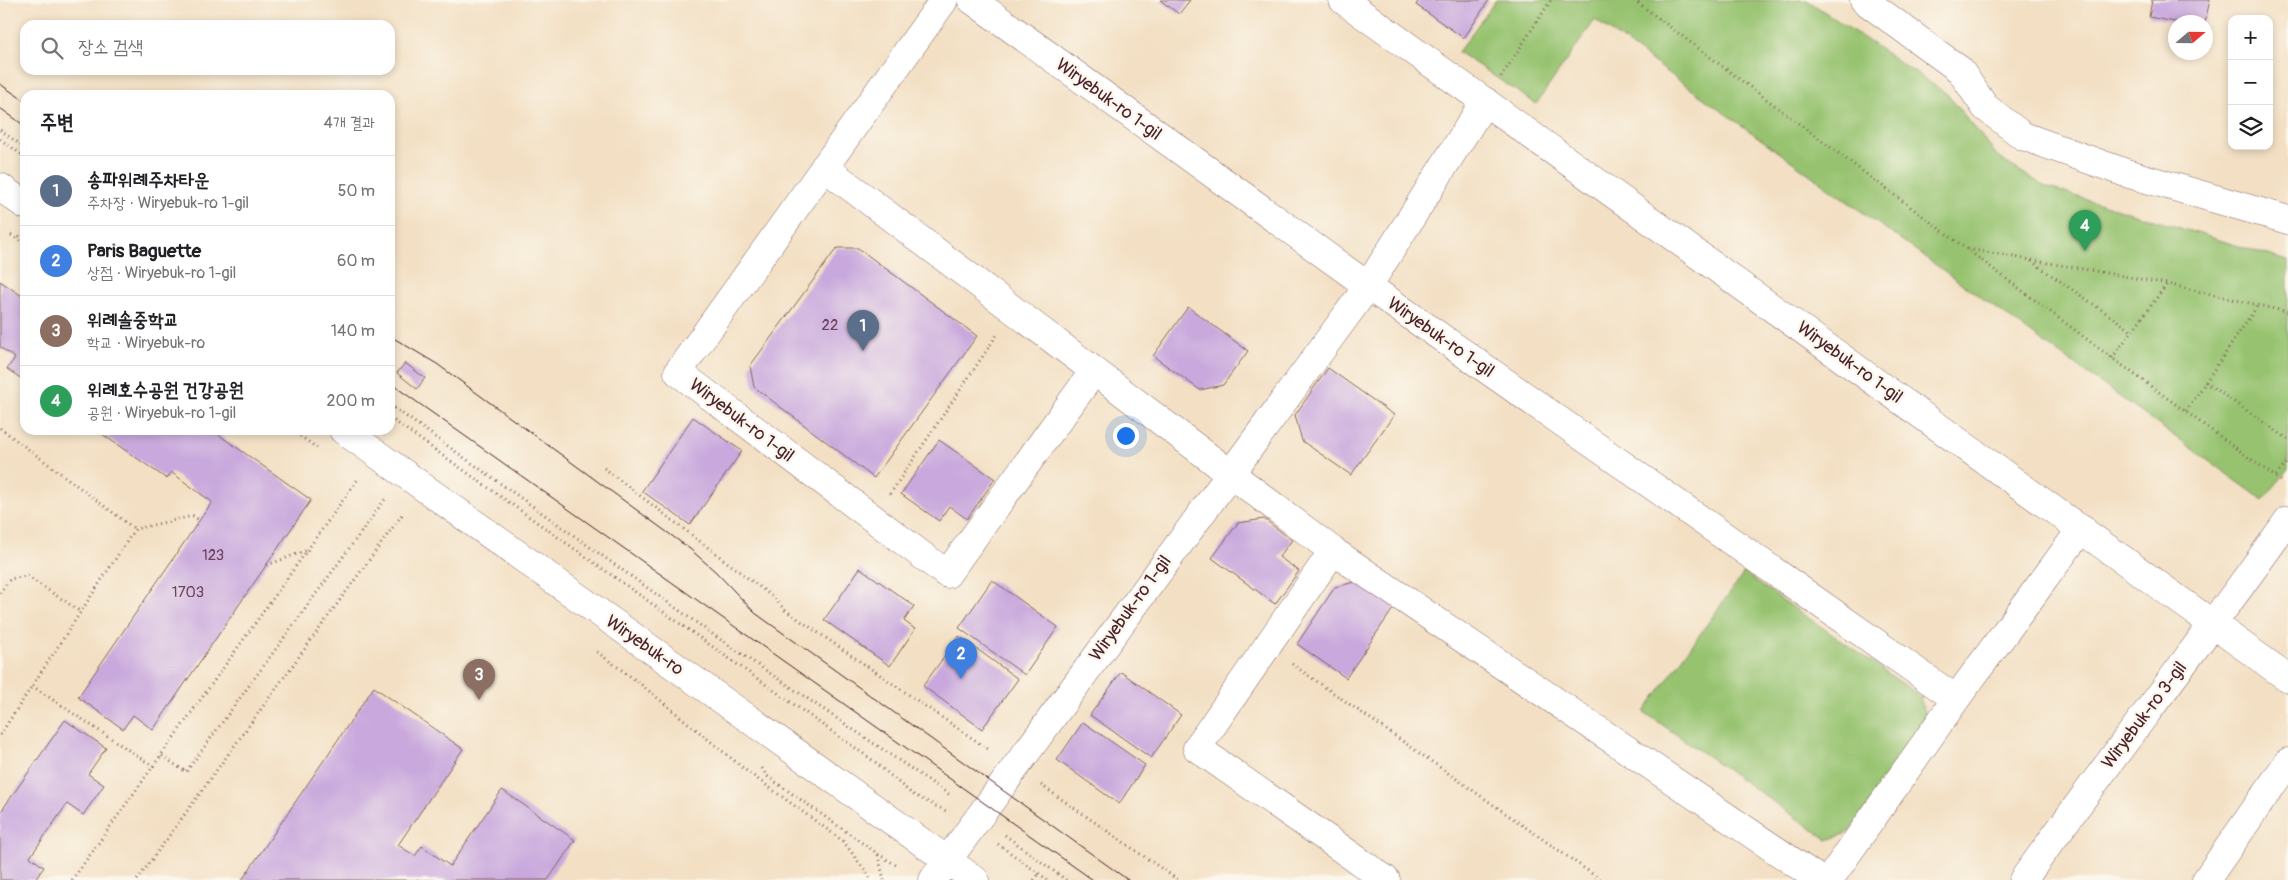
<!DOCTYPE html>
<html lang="ko">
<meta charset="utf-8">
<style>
:root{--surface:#fff;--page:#f6f6f6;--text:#202124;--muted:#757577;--line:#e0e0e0;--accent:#d93025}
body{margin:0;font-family:Pangolin,"Poor Story",sans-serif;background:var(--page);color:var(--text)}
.controls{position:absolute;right:15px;top:15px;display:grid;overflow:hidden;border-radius:10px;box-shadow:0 2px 8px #0003}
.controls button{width:45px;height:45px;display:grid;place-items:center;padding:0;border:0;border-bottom:1px solid var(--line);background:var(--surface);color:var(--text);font:25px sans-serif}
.compass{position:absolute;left:2168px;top:15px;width:45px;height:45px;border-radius:50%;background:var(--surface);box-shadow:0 2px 8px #0003;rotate:70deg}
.you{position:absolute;left:1125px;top:435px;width:18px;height:18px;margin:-12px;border:4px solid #fff;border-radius:50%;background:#1a73e8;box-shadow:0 0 0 8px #1a73e833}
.badge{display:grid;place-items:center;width:32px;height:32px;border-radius:50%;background:var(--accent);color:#fff;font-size:16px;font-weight:700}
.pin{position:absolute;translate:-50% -41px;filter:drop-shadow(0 1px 2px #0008)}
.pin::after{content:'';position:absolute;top:26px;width:18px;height:15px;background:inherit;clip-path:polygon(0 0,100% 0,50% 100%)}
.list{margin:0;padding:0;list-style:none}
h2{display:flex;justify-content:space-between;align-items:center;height:65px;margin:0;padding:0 20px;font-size:21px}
h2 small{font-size:16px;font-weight:400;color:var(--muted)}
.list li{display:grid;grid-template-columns:32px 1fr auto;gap:15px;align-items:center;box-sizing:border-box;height:70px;padding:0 20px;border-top:1px solid var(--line)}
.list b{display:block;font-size:19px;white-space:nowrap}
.list p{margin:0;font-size:16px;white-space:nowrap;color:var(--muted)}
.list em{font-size:16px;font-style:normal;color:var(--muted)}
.icon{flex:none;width:28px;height:28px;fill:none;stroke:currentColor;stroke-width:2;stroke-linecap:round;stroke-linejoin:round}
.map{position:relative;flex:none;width:2288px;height:880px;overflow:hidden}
.search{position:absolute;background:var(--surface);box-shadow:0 2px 8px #0003;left:20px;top:20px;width:375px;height:55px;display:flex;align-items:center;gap:12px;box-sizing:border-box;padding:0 18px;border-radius:15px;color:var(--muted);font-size:19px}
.panel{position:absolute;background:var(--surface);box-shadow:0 2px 8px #0003;left:20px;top:90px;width:375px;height:345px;border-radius:15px}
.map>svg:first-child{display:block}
.green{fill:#97c370;stroke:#70714e}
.building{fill:#c9a9dd}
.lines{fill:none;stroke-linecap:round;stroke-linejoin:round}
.minor-casing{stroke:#856361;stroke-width:29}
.path{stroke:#856361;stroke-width:3;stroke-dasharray:1 4;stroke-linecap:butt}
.minor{stroke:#fff;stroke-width:28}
.tram{stroke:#4a1f2b;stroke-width:1}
.labels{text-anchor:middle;stroke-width:5;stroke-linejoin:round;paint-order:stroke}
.number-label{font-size:15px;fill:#6a4258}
.street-label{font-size:18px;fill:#4a1f2b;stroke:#fbf7ec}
</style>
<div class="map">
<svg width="2288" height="880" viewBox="0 0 2288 880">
<rect width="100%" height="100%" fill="#fbf7ec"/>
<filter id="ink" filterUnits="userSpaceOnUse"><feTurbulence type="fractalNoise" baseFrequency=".02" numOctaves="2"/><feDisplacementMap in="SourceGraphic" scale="10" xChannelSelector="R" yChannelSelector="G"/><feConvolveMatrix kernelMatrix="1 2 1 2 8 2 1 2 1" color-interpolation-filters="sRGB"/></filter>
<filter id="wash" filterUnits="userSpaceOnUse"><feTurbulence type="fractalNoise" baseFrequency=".0096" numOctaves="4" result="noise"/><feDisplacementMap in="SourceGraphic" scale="20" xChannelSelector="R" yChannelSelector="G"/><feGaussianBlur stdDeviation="1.12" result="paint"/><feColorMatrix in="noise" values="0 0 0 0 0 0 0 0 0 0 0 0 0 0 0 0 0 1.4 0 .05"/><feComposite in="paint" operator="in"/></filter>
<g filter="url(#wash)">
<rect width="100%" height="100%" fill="#f3e0c4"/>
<!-- green -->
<path class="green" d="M1496,0h311l140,94 53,65 46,28 242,74v209l-25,30 -668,-480 -59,84 -78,-52z
M1744,573l175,122 9,26 -78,111 -22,8 -184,-128z"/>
<g id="blocks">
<!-- building -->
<path class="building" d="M1160,0h30l-11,14z
M1419,0h70l-25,38 -48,-33z
M2152,0h58l-5,22h-30l-26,-5z
M837,248h21l119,88 -103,142 -120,-91 -4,-21z
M0,281l25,17v83l-18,-12 8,-11 -15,-11z
M1188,307l60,44 -25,34 -23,5 -47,-34z
M405,363l20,15 -8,11 -20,-16z
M1328,368l66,47 -43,60 -49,-34 -7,-26z
M693,417l49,34 -52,74 -48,-34z
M96,430h116l99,70 -158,230 -20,-15 -10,14 -45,-32 134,-195 -41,-30 -4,7z
M939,440l56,39 -28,40 -18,-13 -10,15 -38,-27z
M1264,519l28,21 -13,17 20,14 -24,33 -63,-46 26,-35z
M860,568l54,38 -10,15 11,8 -25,37 -66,-46z
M992,580l66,47 -33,48 -66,-47z
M1359,581l36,25 -49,72 -49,-34 38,-57z
M959,636l59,43 -36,50 -59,-43z
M1121,672l60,43 -30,43 -61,-43z
M374,687l89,62 -65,96 17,11 7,-10 28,20 52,-76 73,50 -27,40h-306z
M65,720l41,28 -18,26 16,11 -21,30 -16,-11 -37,53 14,10 -9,13h-35v-67z
M1083,722l62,43 -26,39 -62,-44z"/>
</g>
</g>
<g filter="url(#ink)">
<use href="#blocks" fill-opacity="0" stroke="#856361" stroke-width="1"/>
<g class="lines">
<!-- minor casing -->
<g class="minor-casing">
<path id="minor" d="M944,0l-266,372 269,202 147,-203
M972,0l396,286 588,413
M1343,0l945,678
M1864,0l96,70 25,37 38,29 103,37 162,47
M824,167l509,384 487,329
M0,187l25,18
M343,430l632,450
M1333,551l-136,197 189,132
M933,880l435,-594 117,-185
M1829,880l127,-181 126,-171
M2023,880c87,-121 179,-238 265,-360
M2206,880l82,-118"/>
</g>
<!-- path -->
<path class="path" d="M1634,0l478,358 172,125
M1501,77l50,-77
M0,130l25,18
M0,139l25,18
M11,235l14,9
M19,236l6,4
M1968,249l195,34 125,29
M2031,261l101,70
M2112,358l55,-74
M2205,382l83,57
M390,405l328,233 232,157
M2186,411l72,-106
M390,418l485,344 37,32 34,17
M0,428l135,101
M292,430l25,18
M604,468l170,130 11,12 206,141
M2276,476l12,-15
M890,494l107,-159
M267,565l41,-15
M0,593l10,-14 17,-3 54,36
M597,652l41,30 110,90 95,69 29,39
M1292,664l309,216
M32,686l122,81
M0,735l135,-206 58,-13 6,4
M162,756l24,16 200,-274
M762,768l5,8 111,78 18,11
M1041,785l137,95
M1005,835l61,45
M998,844l50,36
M878,855l6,25
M72,880l286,-401
M137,880l267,-368
M1034,880l5,-6"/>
<!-- minor -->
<use href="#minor" class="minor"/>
<!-- tram -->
<path class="tram" d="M0,84l25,17
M0,108l25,18
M390,336l47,28 253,185 26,23 39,41 373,267
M390,383l703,497"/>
</g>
</g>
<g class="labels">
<!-- number labels -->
<g class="number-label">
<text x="830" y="330">22</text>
<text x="213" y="560">123</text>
<text x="188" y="597">1703</text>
</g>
<!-- street labels -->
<g class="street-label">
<text transform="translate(1109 99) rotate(36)" y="6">Wiryebuk-ro 1-gil</text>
<text transform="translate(1441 337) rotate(35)" y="6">Wiryebuk-ro 1-gil</text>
<text transform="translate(1850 362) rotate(36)" y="6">Wiryebuk-ro 1-gil</text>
<text transform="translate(742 420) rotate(37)" y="6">Wiryebuk-ro 1-gil</text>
<text transform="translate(1130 608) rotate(-54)" y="6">Wiryebuk-ro 1-gil</text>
<text transform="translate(645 645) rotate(35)" y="6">Wiryebuk-ro</text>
<text transform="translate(2144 715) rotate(-53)" y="6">Wiryebuk-ro 3-gil</text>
</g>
</g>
</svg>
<div class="controls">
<button>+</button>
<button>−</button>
<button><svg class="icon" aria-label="layers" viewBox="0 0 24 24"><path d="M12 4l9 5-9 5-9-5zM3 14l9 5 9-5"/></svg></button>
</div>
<svg class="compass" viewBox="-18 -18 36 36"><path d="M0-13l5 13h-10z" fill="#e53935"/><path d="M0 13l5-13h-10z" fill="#757577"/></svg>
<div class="you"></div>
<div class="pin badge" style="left:863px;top:351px;background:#5c6f8a">1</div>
<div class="pin badge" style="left:961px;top:679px;background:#3f7fe0">2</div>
<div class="pin badge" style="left:479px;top:700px;background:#8d6e63">3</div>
<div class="pin badge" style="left:2085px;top:251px;background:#2e9e5b">4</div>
<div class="search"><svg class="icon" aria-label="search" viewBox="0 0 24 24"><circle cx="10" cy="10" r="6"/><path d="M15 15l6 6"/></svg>장소 검색</div>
<section class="panel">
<h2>주변<small>4개 결과</small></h2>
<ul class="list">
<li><span class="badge" style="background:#5c6f8a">1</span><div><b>송파위례주차타운</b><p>주차장 · Wiryebuk-ro 1-gil</p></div><em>50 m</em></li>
<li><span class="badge" style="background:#3f7fe0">2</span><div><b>Paris Baguette</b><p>상점 · Wiryebuk-ro 1-gil</p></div><em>60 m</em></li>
<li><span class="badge" style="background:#8d6e63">3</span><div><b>위례솔중학교</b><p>학교 · Wiryebuk-ro</p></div><em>140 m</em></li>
<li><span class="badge" style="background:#2e9e5b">4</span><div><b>위례호수공원 건강공원</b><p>공원 · Wiryebuk-ro 1-gil</p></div><em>200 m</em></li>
</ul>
</section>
</div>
